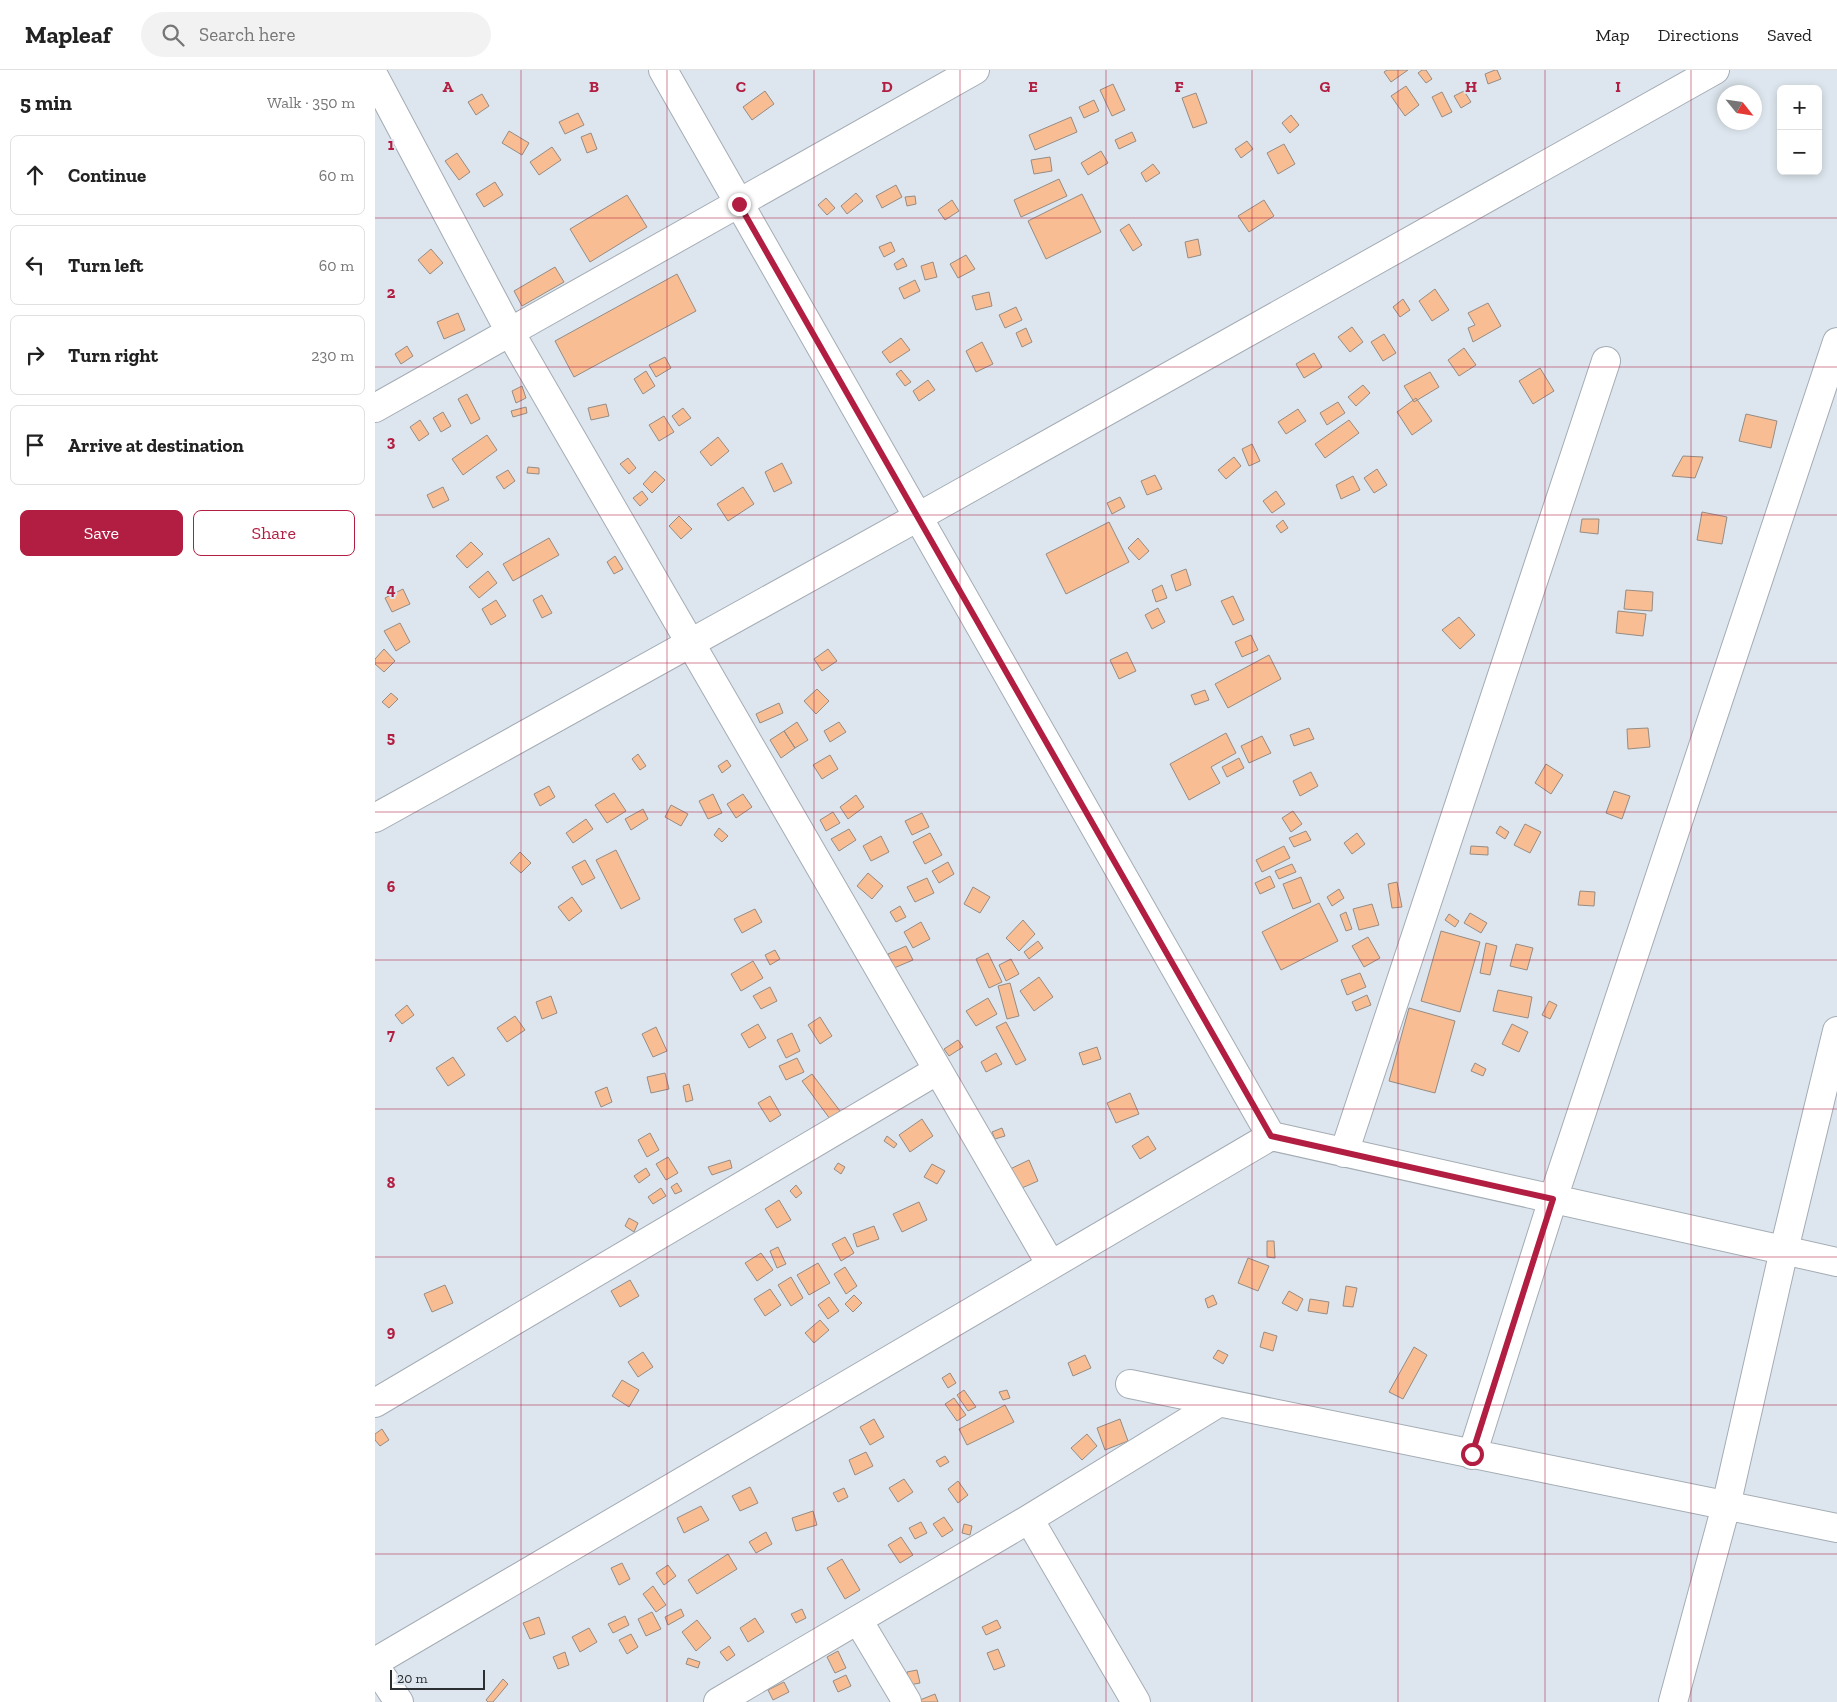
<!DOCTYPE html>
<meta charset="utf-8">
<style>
:root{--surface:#fff;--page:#f2f2f2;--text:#222;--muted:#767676;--line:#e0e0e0;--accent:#b11e41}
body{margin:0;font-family:"Zilla Slab",serif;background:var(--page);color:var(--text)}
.controls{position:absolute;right:15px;top:15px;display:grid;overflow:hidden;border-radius:8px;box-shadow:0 2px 8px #0003}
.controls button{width:45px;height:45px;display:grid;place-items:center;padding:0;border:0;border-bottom:1px solid var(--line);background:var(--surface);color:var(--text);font:25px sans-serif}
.compass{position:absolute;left:1342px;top:15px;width:45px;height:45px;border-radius:50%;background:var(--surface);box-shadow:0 2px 8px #0003;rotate:120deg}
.scale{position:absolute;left:15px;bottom:12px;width:95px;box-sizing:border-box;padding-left:5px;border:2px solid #2c2f32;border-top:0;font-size:14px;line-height:18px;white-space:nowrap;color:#2c2f32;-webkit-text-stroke:4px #dde6ee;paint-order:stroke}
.stop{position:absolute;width:15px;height:15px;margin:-11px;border:4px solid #b11e41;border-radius:50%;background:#fff}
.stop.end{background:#b11e41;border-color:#fff;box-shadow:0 1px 5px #0008}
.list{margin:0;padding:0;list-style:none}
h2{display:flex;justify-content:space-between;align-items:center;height:65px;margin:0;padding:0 20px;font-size:21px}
h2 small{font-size:16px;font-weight:400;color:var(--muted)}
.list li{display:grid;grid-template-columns:32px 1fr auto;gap:15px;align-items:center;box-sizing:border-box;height:80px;margin:0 10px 10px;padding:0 10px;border:1px solid var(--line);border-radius:8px}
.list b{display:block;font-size:19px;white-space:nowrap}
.list em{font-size:16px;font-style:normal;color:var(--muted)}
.actions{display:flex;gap:10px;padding:15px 20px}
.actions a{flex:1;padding:11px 0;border:1px solid var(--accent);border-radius:8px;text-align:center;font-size:18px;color:var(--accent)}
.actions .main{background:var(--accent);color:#fff}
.icon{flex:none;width:28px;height:28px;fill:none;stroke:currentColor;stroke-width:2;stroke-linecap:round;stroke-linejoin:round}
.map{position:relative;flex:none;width:1462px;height:1632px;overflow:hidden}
header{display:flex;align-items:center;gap:30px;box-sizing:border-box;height:70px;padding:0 25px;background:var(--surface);border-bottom:1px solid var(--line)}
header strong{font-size:24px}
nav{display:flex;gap:28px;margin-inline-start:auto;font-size:18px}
.search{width:350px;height:45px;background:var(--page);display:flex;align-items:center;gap:12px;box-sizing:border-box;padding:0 18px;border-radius:28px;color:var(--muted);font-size:19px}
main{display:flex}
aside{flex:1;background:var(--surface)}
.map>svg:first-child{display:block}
.building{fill:#f8bd93;stroke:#958c85}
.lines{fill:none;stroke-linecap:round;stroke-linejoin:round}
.minor-casing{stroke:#a4acb4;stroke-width:30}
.minor{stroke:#fff;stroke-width:28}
.route{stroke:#b11e41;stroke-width:6}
.grid{fill:none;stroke:#b11e41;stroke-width:1;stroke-opacity:0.55}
.grid-label{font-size:16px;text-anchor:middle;font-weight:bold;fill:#b11e41;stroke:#dde6ee;stroke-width:4;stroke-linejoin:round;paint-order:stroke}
</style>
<header>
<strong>Mapleaf</strong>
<div class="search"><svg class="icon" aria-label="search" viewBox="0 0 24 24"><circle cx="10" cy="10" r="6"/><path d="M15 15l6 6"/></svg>Search here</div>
<nav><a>Map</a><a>Directions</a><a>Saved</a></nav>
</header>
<main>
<aside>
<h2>5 min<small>Walk · 350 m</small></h2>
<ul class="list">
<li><svg class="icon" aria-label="ahead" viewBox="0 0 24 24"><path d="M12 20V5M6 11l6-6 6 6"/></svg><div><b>Continue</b></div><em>60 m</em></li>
<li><svg class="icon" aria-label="left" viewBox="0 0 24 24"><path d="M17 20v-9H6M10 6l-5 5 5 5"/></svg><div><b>Turn left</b></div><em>60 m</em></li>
<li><svg class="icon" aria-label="right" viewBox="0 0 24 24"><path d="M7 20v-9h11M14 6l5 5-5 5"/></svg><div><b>Turn right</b></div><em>230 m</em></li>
<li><svg class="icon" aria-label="arrive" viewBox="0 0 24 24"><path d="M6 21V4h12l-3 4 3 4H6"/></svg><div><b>Arrive at destination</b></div></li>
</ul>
<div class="actions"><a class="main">Save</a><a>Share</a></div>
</aside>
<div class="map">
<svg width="1462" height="1632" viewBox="0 0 1462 1632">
<rect width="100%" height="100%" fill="#dde6ee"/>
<!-- building -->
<path class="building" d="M1012,0h21l-17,12 -7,-10z
M1047,0h4l6,9 -6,4 -8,-10z
M1120,0h2l4,9 -13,5 -3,-10z
M738,14l12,26 -13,6 -12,-26z
M1031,16l13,19 -14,11 -14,-20z
M390,21l9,13 -22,16 -9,-13z
M1089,21l7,11 -10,6 -7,-12z
M1067,22l10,20 -10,5 -10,-20z
M821,23l11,30 -14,5 -11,-30z
M107,24l7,12 -13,9 -8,-13z
M719,30l5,11 -15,7 -5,-11z
M203,43l6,12 -19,9 -6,-12z
M916,45l8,10 -9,8 -8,-10z
M696,47l6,15 -42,18 -6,-15z
M134,61l20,12 -7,12 -20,-12z
M757,62l4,9 -17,8 -4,-9z
M216,63l6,16 -10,4 -6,-16z
M872,71l6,8 -12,9 -6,-9z
M909,74l11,20 -17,10 -11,-21z
M177,77l9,13 -22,15 -9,-13z
M726,81l7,12 -20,12 -7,-12z
M82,83l13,19 -11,8 -14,-19z
M675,87l2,14 -18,3 -3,-14z
M778,94l7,9 -14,9 -5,-9z
M684,109l8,17 -46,21 -7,-17z
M120,112l8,13 -19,12 -8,-13z
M521,115l6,12 -20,11 -6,-12z
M481,123l7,8 -16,13 -6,-8z
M707,124l19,38 -55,27 -18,-38z
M252,125l20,32 -57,35 -20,-33z
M540,126l1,8 -9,2 -2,-9z
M451,128l9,10 -8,7 -9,-10z
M577,130l7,11 -14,9 -7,-10z
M889,130l10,16 -25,16 -11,-16z
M754,154l13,21 -9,6 -13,-21z
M823,169l3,16 -13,3 -3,-16z
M516,172l4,9 -11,6 -5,-10z
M56,179l12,14 -13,11 -12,-14z
M591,185l9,14 -17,9 -8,-14z
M528,188l4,8 -10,4 -3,-6z
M558,192l4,15 -12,3 -4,-14z
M180,197l9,15 -42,24 -8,-15z
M302,204l19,37 -122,66 -19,-36z
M540,210l5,11 -16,8 -5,-11z
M1060,219l14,21 -17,11 -13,-20z
M614,222l3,14 -16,4 -4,-14z
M1028,229l7,11 -10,7 -7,-10z
M1113,233l13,23 -28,16 -5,-14 7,-3 -7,-12z
M641,237l6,13 -17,8 -6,-13z
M83,243l7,17 -21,9 -7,-17z
M977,257l11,15 -13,10 -12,-15z
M651,258l6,14 -10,5 -6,-14z
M1009,264l12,19 -13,8 -12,-19z
M526,268l9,12 -20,13 -8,-11z
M607,272l11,22 -17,8 -10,-21z
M32,276l6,10 -12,8 -6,-10z
M1089,278l12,17 -17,11 -11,-16z
M939,283l8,14 -18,11 -8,-14z
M290,287l6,11 -15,9 -7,-12z
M1165,298l14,23 -21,13 -14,-23z
M526,300l10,12 -6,4 -9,-12z
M271,301l9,15 -12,8 -9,-15z
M1055,302l9,15 -25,15 -10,-16z
M553,310l7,10 -16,11 -6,-10z
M988,315l7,8 -14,13 -8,-9z
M147,316l4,12 -10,5 -4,-12z
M92,324l13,25 -9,5 -13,-25z
M1041,328l16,23 -20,14 -15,-23z
M963,332l7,11 -18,12 -7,-12z
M231,334l3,12 -18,4 -3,-12z
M151,337l1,6 -14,4 -2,-6z
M308,338l8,10 -12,8 -7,-10z
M923,339l8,12 -20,13 -8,-12z
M68,342l8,14 -10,6 -8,-14z
M1371,344l31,7 -6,27 -32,-7z
M289,346l10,16 -15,9 -10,-16z
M45,350l9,14 -10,7 -9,-14z
M974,350l10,13 -34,25 -10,-14z
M112,365l10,15 -34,25 -11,-16z
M343,367l11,14 -18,15 -11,-14z
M877,374l8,17 -11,5 -7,-17z
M1308,386l20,1 -8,21 -23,-2z
M859,387l7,9 -15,13 -8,-9z
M253,388l8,10 -7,6 -9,-10z
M407,393l10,20 -18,9 -9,-20z
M153,397l11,1v6l-12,-1z
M1002,399l10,16 -13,8 -10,-15z
M133,400l7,11 -11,8 -8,-12z
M280,401l10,9 -13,13 -9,-9z
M780,405l7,14 -15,6 -6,-14z
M978,406l7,14 -19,9 -5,-14z
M68,417l6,13 -16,8 -6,-13z
M368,417l11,17 -26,17 -11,-17z
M267,421l6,8 -8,7 -7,-8z
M901,421l9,13 -13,9 -9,-12z
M745,427l5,10 -13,7 -5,-11z
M1327,442l25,5 -5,27 -25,-4z
M304,446l13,13 -11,10 -12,-13z
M1207,449h17l-1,15 -18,-2z
M908,450l5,8 -7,5 -5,-7z
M734,452l20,40 -63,32 -20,-40z
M174,468l10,17 -46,26 -10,-17z
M763,468l11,13 -10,9 -11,-12z
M96,472l12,12 -16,14 -11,-12z
M240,486l8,13 -9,5 -7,-12z
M811,499l5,16 -15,6 -5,-16z
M113,501l9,12 -18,15 -10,-11z
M787,515l5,13 -11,4 -4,-12z
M28,519l7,15 -18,8 -7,-14z
M1251,520l27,2 -1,19 -28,-2z
M167,525l10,18 -10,5 -9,-18z
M858,526l11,24 -11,5 -12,-24z
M121,530l10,16 -15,9 -9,-16z
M783,538l7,14 -13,7 -7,-14z
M1243,541l28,3 -3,22 -27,-3z
M1084,547l16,18 -15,14 -18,-19z
M25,553l10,19 -14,9 -12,-20z
M876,565l7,15 -16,7 -7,-15z
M9,579l11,12 -11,11 -9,-8v-5z
M453,579l9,12 -15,10 -8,-12z
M752,582l9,19 -17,8 -9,-19z
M894,585l12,24 -53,29 -13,-24z
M442,619l12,12 -13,13 -12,-13z
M830,620l4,10 -14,5 -4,-10z
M16,623l7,6 -9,9 -7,-6z
M404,633l4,10 -23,10 -4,-9z
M422,652l11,18 -13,8 -11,-17z
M464,652l7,10 -16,10 -6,-11z
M934,658l5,11 -20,7 -4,-11z
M1273,658l2,19 -22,2 -1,-20z
M409,661l11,17 -14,10 -11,-18z
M851,663l10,20 -25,14 9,16 -31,17 -19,-36z
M887,666l9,17 -22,10 -8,-17z
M263,684l8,12 -6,4 -8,-11z
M455,685l8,14 -16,10 -9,-14z
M864,688l5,10 -17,9 -5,-10z
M352,690l4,6 -9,7 -4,-7z
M1171,694l17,11 -12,19 -16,-11z
M936,702l7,14 -18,10 -7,-15z
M174,716l6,11 -15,9 -6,-12z
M1239,721l16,5 -8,23 -16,-6z
M239,723l12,18 -19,12 -12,-18z
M338,724l9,19 -14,6 -9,-18z
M368,724l9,13 -16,11 -9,-14z
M481,725l8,12 -16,12 -8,-12z
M296,735l17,9 -7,12 -16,-9z
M268,739l5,10 -17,11 -6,-11z
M918,741l9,13 -11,8 -9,-14z
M458,742l7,11 -14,8 -6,-11z
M547,743l7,14 -17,8 -7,-14z
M211,749l7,10 -20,14 -7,-10z
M1150,754l16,8 -11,21 -16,-8z
M1125,756l9,6 -4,7 -9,-6z
M344,758l9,8 -6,6 -8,-7z
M474,759l7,11 -17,11 -8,-12z
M931,761l5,9 -17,7 -5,-9z
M555,763l12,22 -17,9 -12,-22z
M982,763l8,11 -13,10 -8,-11z
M506,766l8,16 -18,9 -8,-15z
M909,776l6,12 -28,14 -6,-12z
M1096,776l17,1v8l-18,-1z
M241,780l24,49 -19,10 -25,-49z
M145,782l11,11 -10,10 -11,-10z
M210,790l10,18 -13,7 -10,-18z
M573,792l6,12 -15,9 -7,-12z
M917,794l4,8 -17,7 -4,-8z
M493,803l15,13 -11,13 -15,-13z
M895,806l5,11 -15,7 -5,-11z
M926,807l10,25 -18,7 -10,-25z
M552,808l7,15 -19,9 -8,-15z
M1022,812l5,25 -10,1 -4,-24z
M598,817l17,10 -10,16 -16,-9z
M964,819l5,9 -12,8 -5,-9z
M1205,821l15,1 -1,14 -16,-1z
M197,827l10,14 -13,10 -11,-14z
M944,833l19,38 -57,29 -19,-38z
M997,834l7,21 -20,5 -6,-21z
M525,836l6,11 -10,5 -6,-10z
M380,839l7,13 -20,11 -8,-14z
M971,842l6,17 -6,2 -6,-16z
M1095,843l17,10 -6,10 -17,-10z
M1074,844l10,7 -4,6 -10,-7z
M648,850l12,14 -16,17 -13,-13z
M546,852l9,17 -17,9 -9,-16z
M1066,861l39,11 -20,70 -39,-11z
M993,867l12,21 -16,9 -12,-21z
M663,871l5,7 -14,11 -5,-7z
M1111,873l11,3 -7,29 -10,-2z
M1141,874l17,4 -6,22 -17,-4z
M531,876l7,14 -19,8 -6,-14z
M400,880l5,9 -10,6 -5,-10z
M613,883l14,29 -13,6 -13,-29z
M636,889l8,15 -13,7 -7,-16z
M378,891l10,17 -22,13 -10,-17z
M985,903l6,14 -19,8 -6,-15z
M664,907l14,20 -19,14 -14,-20z
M635,913l9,33 -12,3 -9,-33z
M395,917l7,14 -16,8 -8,-13z
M1123,920l34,7 -4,21 -35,-7z
M992,925l4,10 -15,6 -4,-9z
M176,926l6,17 -15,6 -6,-17z
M613,928l9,16 -21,12 -10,-15z
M1174,931l8,4 -7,14 -8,-4z
M32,935l7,10 -12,9 -7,-9z
M1034,938l46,13 -20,72 -46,-12z
M140,946l10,14 -18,12 -10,-14z
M445,947l12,19 -12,8 -12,-19z
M631,952l20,38 -10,5 -20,-38z
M383,954l8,14 -17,10 -8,-14z
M1137,954l16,8 -9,20 -17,-8z
M281,957l11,24 -14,6 -11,-23z
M417,963l8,18 -14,7 -9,-18z
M583,970l5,7 -14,9 -5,-7z
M722,977l4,12 -18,6 -4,-12z
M621,983l6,11 -16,8 -5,-10z
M78,987l12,18 -17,11 -12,-18z
M422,988l7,14 -18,8 -7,-14z
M1100,993l11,6 -3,7 -12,-5z
M290,1003l4,16 -18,4 -4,-16z
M437,1004l28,37 -10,8 -28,-38z
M314,1014l4,16 -7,2 -3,-16z
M232,1017l5,15 -11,5 -6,-15z
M755,1023l9,21 -23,9 -9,-20z
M395,1026l11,19 -11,7 -12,-19z
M547,1049l11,17 -23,16 -11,-17z
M627,1058l3,8 -10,3 -3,-7z
M275,1063l9,17 -12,7 -9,-17z
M512,1066l10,8 -3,4 -10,-7z
M773,1066l8,13 -16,10 -8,-13z
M293,1087l10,16 -12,7 -10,-16z
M355,1090l2,8 -20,7 -4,-8z
M654,1090l9,21 -23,10 -9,-20z
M463,1093l7,4 -4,7 -7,-5z
M557,1094l13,7 -8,13 -13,-7z
M271,1098l4,7 -11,8 -5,-7z
M302,1113l5,8 -7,3 -4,-7z
M421,1115l6,8 -6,5 -6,-7z
M286,1118l5,8 -13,8 -5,-7z
M404,1130l12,20 -14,8 -12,-19z
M544,1132l8,18 -25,12 -9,-18z
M254,1148l9,5 -4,9 -9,-6z
M499,1156l5,13 -22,8 -4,-13z
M470,1167l9,16 -13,8 -9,-17z
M892,1171h7l1,17 -8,-1z
M403,1177l8,17 -9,4 -7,-17z
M386,1183l12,17 -16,11 -12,-18z
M873,1188l21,8 -11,25 -20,-8z
M443,1193l12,20 -21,12 -12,-20z
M470,1197l12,19 -11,8 -12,-20z
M416,1207l12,21 -12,8 -13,-21z
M255,1210l9,16 -19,11 -9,-16z
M70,1215l8,18 -21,9 -8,-18z
M971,1216l11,2 -4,19 -10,-1z
M395,1219l11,16 -16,11 -11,-17z
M914,1221l14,8 -6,12 -15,-8z
M479,1225l8,8 -9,9 -8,-8z
M838,1225l4,9 -9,4 -3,-9z
M454,1227l10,14 -11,8 -10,-14z
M935,1229l19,3 -2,12 -19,-3z
M445,1250l9,10 -15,13 -9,-10z
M889,1262l13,4 -4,15 -13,-4z
M1039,1277l13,8 -24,44 -14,-7z
M843,1280l10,5 -5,9 -10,-6z
M268,1282l10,15 -15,10 -10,-15z
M710,1285l6,13 -18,8 -5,-13z
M575,1303l6,10 -8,5 -6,-10z
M247,1310l17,10 -10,17 -17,-11z
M589,1320l12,17 -8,4 -11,-16z
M632,1320l3,8 -7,2 -4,-8z
M579,1328l12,17 -9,6 -12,-17z
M630,1335l9,17 -47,23 -8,-16z
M499,1349l10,18 -14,8 -10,-18z
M745,1349l8,22 -23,9 -8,-22z
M7,1359l7,11 -9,6 -5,-6v-6z
M712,1364l10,12 -15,14 -11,-12z
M491,1382l7,14 -18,9 -6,-15z
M570,1386l4,6 -9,5 -4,-6z
M529,1409l9,13 -15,10 -9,-14z
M583,1411l10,14 -10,8 -10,-14z
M375,1417l8,16 -18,8 -8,-15z
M469,1418l4,9 -10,5 -5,-9z
M326,1436l8,14 -25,13 -7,-15z
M438,1441l4,14 -21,6 -4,-13z
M569,1447l9,13 -11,7 -9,-13z
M546,1452l6,11 -12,6 -6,-11z
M589,1454l8,2 -2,9 -8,-2z
M391,1462l6,12 -16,9 -7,-11z
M526,1467l12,18 -13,8 -12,-18z
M353,1484l9,15 -40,25 -9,-14z
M467,1489l18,31 -15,9 -18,-31z
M247,1493l8,16 -11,6 -8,-17z
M293,1495l8,11 -12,9 -8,-12z
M278,1516l13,19 -10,7 -13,-18z
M306,1539l3,7 -16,9 -3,-8z
M427,1539l4,9 -10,5 -5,-9z
M277,1542l9,17 -15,7 -8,-17z
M250,1546l4,9 -16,8 -5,-9z
M164,1547l6,17 -15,5 -7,-16z
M380,1548l9,14 -16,10 -8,-14z
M322,1550l14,18 -15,13 -14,-19z
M622,1550l4,8 -15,7 -4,-8z
M214,1558l8,14 -17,10 -8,-15z
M256,1564l7,13 -11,7 -8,-14z
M354,1576l6,9 -8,6 -7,-9z
M623,1579l7,17 -11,4 -7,-17z
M463,1581l8,17 -11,5 -8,-16z
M190,1582l4,13 -11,4 -5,-12z
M313,1588l12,4 -2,6 -12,-4z
M542,1600l3,13 -11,2 -2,-13z
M471,1605l5,11 -13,6 -5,-11z
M128,1609l5,5 -15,18h-5l-2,-2z
M409,1612l5,10 -16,8 -5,-10z
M560,1624l3,8h-17l-1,-2z"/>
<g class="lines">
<!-- minor casing -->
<g class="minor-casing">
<path id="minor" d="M288,0l608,1066
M0,8l135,254 541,933
M0,338l600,-338
M0,748l543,-301 797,-447
M969,1083l262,-792
M755,1314l707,144
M0,1333l563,-333
M1097,1385l81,-256 284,-857
M654,1449l107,183
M483,1550l49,82
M0,1592l896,-526 566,126
M0,1596l24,36
M343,1632l311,-183 189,-116
M1298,1632l53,-196 58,-256 53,-219"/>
</g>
<!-- minor -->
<use href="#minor" class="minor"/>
</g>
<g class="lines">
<!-- route -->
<path class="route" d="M364,134l532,932 282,63 -81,255"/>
</g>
<!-- grid -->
<path class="grid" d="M146,0v1632M292,0v1632M439,0v1632M585,0v1632M731,0v1632M877,0v1632M1023,0v1632M1170,0v1632M1316,0v1632M0,148h1462M0,297h1462M0,445h1462M0,593h1462M0,742h1462M0,890h1462M0,1039h1462M0,1187h1462M0,1335h1462M0,1484h1462"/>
<g class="grid-label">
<text x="73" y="22">A</text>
<text x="219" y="22">B</text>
<text x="366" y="22">C</text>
<text x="512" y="22">D</text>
<text x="658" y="22">E</text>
<text x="804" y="22">F</text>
<text x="950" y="22">G</text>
<text x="1096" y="22">H</text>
<text x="1243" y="22">I</text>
<text x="16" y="80">1</text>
<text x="16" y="228">2</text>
<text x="16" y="377">3</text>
<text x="16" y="525">4</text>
<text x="16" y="673">5</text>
<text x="16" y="822">6</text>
<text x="16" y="970">7</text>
<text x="16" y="1118">8</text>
<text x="16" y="1267">9</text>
</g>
</svg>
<div class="controls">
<button>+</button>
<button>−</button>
</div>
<svg class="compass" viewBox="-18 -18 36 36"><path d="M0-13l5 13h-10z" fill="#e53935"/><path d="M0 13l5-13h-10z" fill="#767676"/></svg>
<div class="scale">20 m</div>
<div class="stop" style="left:1097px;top:1384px"></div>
<div class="stop end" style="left:364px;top:134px"></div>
</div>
</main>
